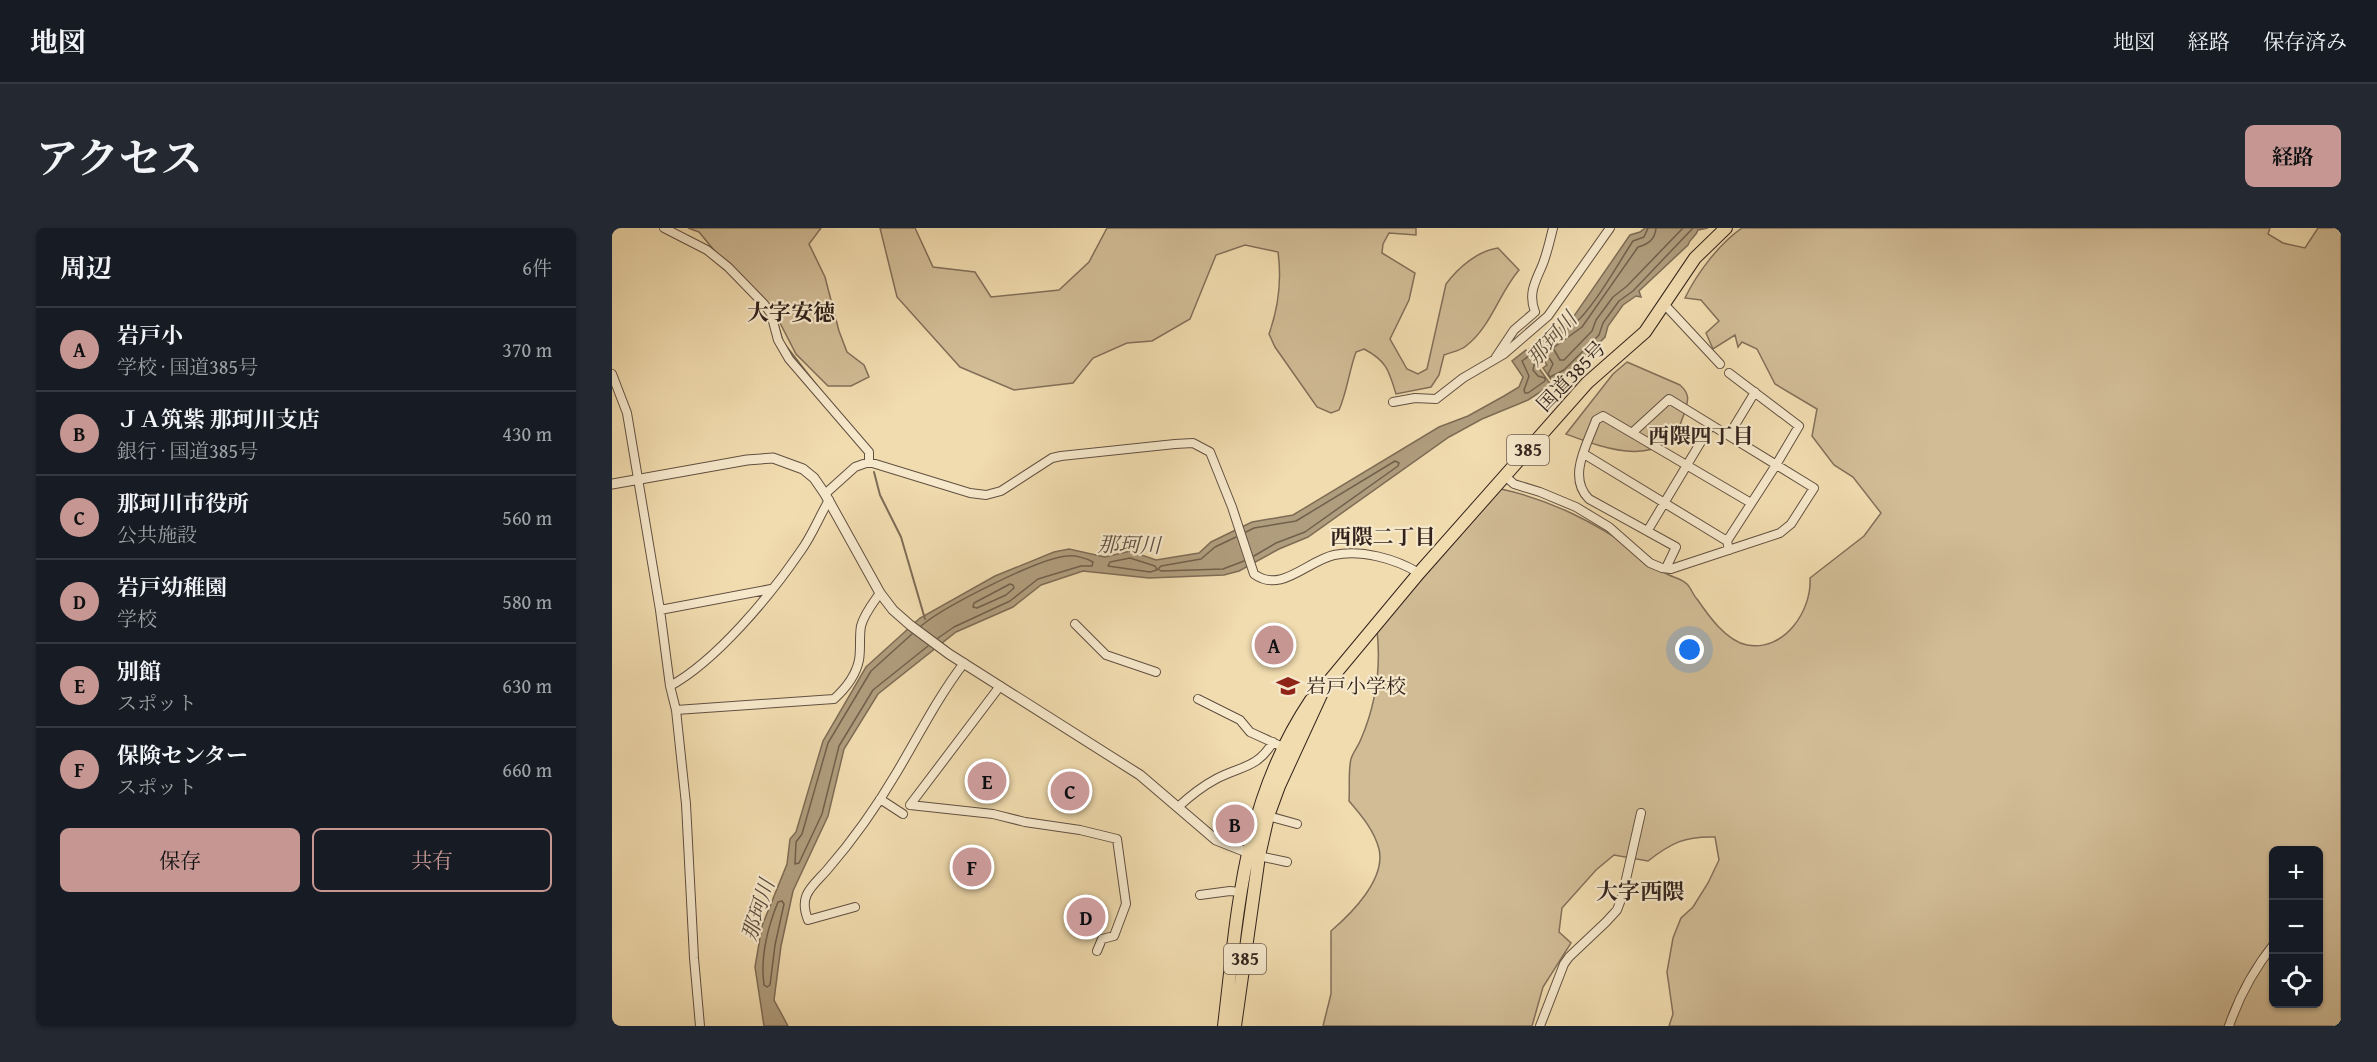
<!DOCTYPE html>
<html lang="ja">
<meta charset="utf-8">
<style>
:root{--surface:#171b24;--page:#242831;--text:#f1f3f6;--muted:#9ea1a6;--line:#363941;--accent:#c59692}
body{margin:0;font-family:"Gentium Book Plus","Noto Serif JP",serif;background:var(--page);color:var(--text)}
.controls{position:absolute;right:18px;bottom:18px;display:grid;overflow:hidden;border-radius:9px;box-shadow:0 2px 4px #0004}
.controls button{width:54px;height:54px;display:grid;place-items:center;padding:0;border:0;border-bottom:2px solid var(--line);background:var(--surface);color:var(--text);font:30px sans-serif}
.you{position:absolute;left:1078px;top:422px;width:21px;height:21px;margin:-15px;border:4px solid #fff;border-radius:50%;background:#1a73e8;box-shadow:0 0 0 9px #1a73e833}
.badge{display:grid;place-items:center;width:39px;height:39px;border-radius:50%;background:var(--accent);color:#111;font-size:20px;font-weight:700}
.pin{position:absolute;translate:-50% -50%;border:3px solid #fff;box-shadow:0 2px 6px #0006}
.list{margin:0;padding:0;list-style:none}
h2{display:flex;justify-content:space-between;align-items:center;height:78px;margin:0;padding:0 24px;font-size:26px}
h2 small{font-size:20px;font-weight:400;color:var(--muted)}
.list li{display:grid;grid-template-columns:39px 1fr auto;gap:18px;align-items:center;box-sizing:border-box;height:84px;padding:0 24px;border-top:2px solid var(--line)}
.list b{display:block;font-size:22px;white-space:nowrap}
.list p{margin:0;font-size:20px;white-space:nowrap;color:var(--muted)}
.list em{font-size:20px;font-style:normal;color:var(--muted)}
.actions{display:flex;gap:12px;padding:18px 24px}
.actions a{flex:1;padding:14px 0;border:2px solid var(--accent);border-radius:9px;text-align:center;font-size:21px;color:var(--accent)}
.actions .main{background:var(--accent);color:#111}
.icon{flex:none;width:33px;height:33px;fill:none;stroke:currentColor;stroke-width:2;stroke-linecap:round;stroke-linejoin:round}
.map{position:relative;flex:none;width:1729px;height:798px;overflow:hidden;border-radius:9px}
header{display:flex;align-items:center;gap:36px;box-sizing:border-box;height:84px;padding:0 30px;background:var(--surface);border-bottom:2px solid var(--line)}
header strong{font-size:28px}
nav{display:flex;gap:33px;margin-inline-start:auto;font-size:21px}
.intro{display:flex;align-items:center;justify-content:space-between;box-sizing:border-box;height:144px;padding:0 36px}
h1{margin:0;font-size:42px}
.button{padding:15px 27px;border-radius:9px;background:var(--accent);color:#111;font-size:21px;font-weight:700}
main{display:flex;gap:36px;padding:0 36px}
aside{flex:1;background:var(--surface);border-radius:9px;box-shadow:0 2px 4px #0004}
.map>svg:first-child{display:block}
.green{fill:#d1bc96;stroke:#826f59;stroke-width:1.5;fill-rule:evenodd}
.water{fill:#b09d7d;stroke:#7e6c56;stroke-width:1.5}
.lines{fill:none;stroke-linecap:round;stroke-linejoin:round}
.shore{stroke:#71604c;stroke-width:1.5}
.stream{stroke:#7e6c56;stroke-width:2}
.minor-casing{stroke:#625041;stroke-width:10}
.tertiary-casing{stroke:#625041;stroke-width:11}
.trunk-casing{stroke:#32221c;stroke-width:14}
.minor{stroke:#f6e8cb;stroke-width:8}
.tertiary{stroke:#f6e8cb;stroke-width:9}
.trunk{stroke:#f1dcaf;stroke-width:12}
.labels{text-anchor:middle;stroke-width:4.5;stroke-linejoin:round;paint-order:stroke}
.shield{fill:#f6e8cb;stroke:#6d5d50;stroke-width:1.5}
.shield-label{font-size:18px;font-weight:bold;fill:#32221c}
.street-label{font-size:20px;fill:#32221c;stroke:#f6e8cb}
.poi-label{font-size:20px;fill:#32221c;stroke:#f6e8cb;text-anchor:start}
.water-label{font-size:21px;font-style:italic;fill:#5e4d3e;stroke:#f6e8cb}
.neighbourhood-label{font-size:21px;font-weight:bold;fill:#32221c;stroke:#f6e8cb}
.quarter-label{font-size:22px;font-weight:bold;fill:#32221c;stroke:#f6e8cb}
</style>
<header>
<strong>地図</strong>
<nav><a>地図</a><a>経路</a><a>保存済み</a></nav>
</header>
<div class="intro"><h1>アクセス</h1><a class="button">経路</a></div>
<main>
<aside>
<h2>周辺<small>6件</small></h2>
<ul class="list">
<li><span class="badge">A</span><div><b>岩戸小</b><p>学校 · 国道385号</p></div><em>370 m</em></li>
<li><span class="badge">B</span><div><b>ＪＡ筑紫 那珂川支店</b><p>銀行 · 国道385号</p></div><em>430 m</em></li>
<li><span class="badge">C</span><div><b>那珂川市役所</b><p>公共施設</p></div><em>560 m</em></li>
<li><span class="badge">D</span><div><b>岩戸幼稚園</b><p>学校</p></div><em>580 m</em></li>
<li><span class="badge">E</span><div><b>別館</b><p>スポット</p></div><em>630 m</em></li>
<li><span class="badge">F</span><div><b>保険センター</b><p>スポット</p></div><em>660 m</em></li>
</ul>
<div class="actions"><a class="main">保存</a><a>共有</a></div>
</aside>
<div class="map">
<svg width="1729" height="798" viewBox="0 0 1729 798">
<rect width="100%" height="100%" fill="#f1dcaf"/>
<filter id="stains"><feTurbulence type="fractalNoise" baseFrequency=".00333" numOctaves="4"/><feColorMatrix values="0 0 0 0 .2 0 0 0 0 .09 0 0 0 0 .02 0 0 0 .5 -.17"/></filter>
<radialGradient id="worn" r=".72"><stop offset=".6" stop-color="#630" stop-opacity="0"/><stop offset="1" stop-color="#630" stop-opacity=".3"/></radialGradient>
<!-- green -->
<path class="green" d="M76,0h133l-12,16 16,33 14,54 8,21 17,13 5,12 -18,9h-23l-32,-32 -16,-31 -35,-35 -46,-56z
M268,0h35l18,39 42,5 16,25 68,-7 30,-28 18,-34h309v7l-27,-2 -6,11 -1,9 33,20 -6,27 -19,39 17,30 11,5 9,-5 19,-85c12,-16 31,-33 52,-36l21,22c-20,23 -28,57 -53,76 -6,5 -15,6 -22,9l-5,20 -8,12 -35,7c-7,-23 -9,-33 -32,-45l-8,3c-7,19 -9,40 -17,58l-8,3 -14,-6 -42,-60 -6,-13c10,-28 13,-53 9,-82l-33,-7 -29,10 -26,64 -38,22 -25,2 -34,15 -20,25 -59,7 -54,-23 -63,-70z
M1130,0h528l-2,6 15,9 22,5 13,-20h23v798h-672l4,-12 -6,-42 6,-34 8,-20 12,-11 15,-24 11,-23 -4,-23c-30,-1 -44,6 -67,24l-34,-6 -18,15 -34,38 -3,24 12,11 -28,44 -11,39h-209l8,-32v-63c21,-18 55,-52 48,-82 -5,-19 -18,-34 -30,-48 1,-13 -1,-30 2,-42 2,-7 8,-14 10,-20 15,-35 20,-73 16,-109l124,-141c51,11 94,34 137,63 10,6 18,16 29,22 7,4 14,4 20,10 4,4 6,11 10,15 11,16 29,42 50,46 37,7 65,-34 63,-67l54,-42 17,-23 -28,-36 -19,-12 -22,-29 5,-27 -42,-25 -18,-35 -15,-7 -4,5 -3,-12 -22,14 -7,-16 13,-12 -18,-21 -16,-2c12,-25 34,-54 57,-70zM1662,622h44v154h-44z
M1015,134l53,23c11,10 8,16 4,29 -17,58 -78,35 -118,20l47,-60z"/>
<!-- water -->
<path class="water" d="M1033,0h63l-10,2c-2,7 -8,8 -10,15l-49,46 2,6 -5,-1 -13,9 -15,21 -3,11 -37,38 -14,9 -11,-16 4,-3 -2,-3 -5,3 -11,-16 43,-30 58,-84 10,-3z
M914,122l25,35 -23,15 -46,19 -33,18 -141,100 -29,12 -40,22 -15,4 -75,3 -66,-7 -42,14 -28,22 -57,25 -78,62 -34,55 -16,67 -35,75 -12,55 -7,54 14,26h-24l-9,-59 7,-41 25,-62 3,-25 6,-7 27,-91 43,-74 54,-49 75,-42 59,-24 15,-3 36,8 25,-6 26,9 43,-7 12,-11 41,-20 41,-7 146,-88 29,-11 36,-20 15,-9 4,-10 -11,-16z"/>
<g class="lines">
<!-- shore -->
<path class="shore" d="M1036,0l-4,9 -11,4c-14,21 -40,68 -59,83 -16,14 -36,25 -52,37l7,15 -5,14 1,3h3l17,-12v-3l-7,-2 -5,-6 2,-10 10,-4 5,3 3,5 -5,10 2,3 14,-7 35,-35 4,-12 16,-22 14,-10 60,-63
M1044,0c-1,12 -8,16 -18,19l-56,80 -29,21 7,12h4l28,-29 4,-11 17,-23 14,-11 56,-58
M634,304l8,-4 42,-7 99,-60 4,2 -1,3 -93,66 -29,11 -22,13
M624,309l-21,10 -14,12 -40,7 -3,3 3,2 62,-2 21,-8
M518,330l25,8 2,4 -7,2 -42,-6 2,-4z
M398,356l3,1 1,3 -8,7 -29,13 -4,-1 1,-4z
M309,398c22,-19 118,-68 146,-70 8,-1 19,2 26,6l-1,4h-11l-43,13 -28,22 -56,26 -16,11
M300,406l-41,37 -43,72 -26,91 -6,8 -1,22 4,-1 23,-49 17,-68 34,-56 55,-44
M170,673l2,3 -9,41 -5,40 -3,2 -3,-2c-4,-29 3,-56 14,-83z"/>
<!-- stream -->
<path class="stream" d="M165,94l6,20 35,45
M262,244l6,23 21,42 24,82"/>
<!-- minor casing -->
<g class="minor-casing">
<path id="minor" d="M52,0l43,22 21,17 36,37 7,10 7,26 11,19 80,93v10
M1053,77l55,59
M884,129l18,-27 21,-18c-7,-18 0,-30 7,-46 5,-12 8,-26 11,-38
M0,146l15,39 33,197 10,76 6,24 10,94 8,154 6,68
M781,174l22,-4 21,1 27,-21 41,-24 44,-38 62,-88
M1117,207l26,-43
M972,226l143,87
M893,248l9,8 26,8 36,15 33,20 41,36 12,5 9,1 9,-3 100,-33 11,-9 23,-36 -145,-89 -36,33
M213,266l30,-27 14,-5 101,31 16,2 15,-4 51,-33 9,-2 114,-12 18,-1 17,9 22,55 22,67c27,20 53,-13 80,-19 27,-6 62,4 85,18
M1036,302l63,-105
M1117,322l-2,-9 49,-76 23,-39 -70,-53
M1054,340l10,-21 -87,-48c-22,-22 -2,-54 7,-79l7,-4 148,87
M48,382l111,-21
M463,396l31,31 50,17
M58,458c46,-25 100,-90 130,-134 12,-16 19,-35 29,-52
M586,471l42,21 10,12 37,17
M64,482l158,-11c11,-10 22,-24 25,-39 2,-11 0,-23 2,-34 3,-12 12,-23 19,-33
M268,571l23,15
M298,577l83,9 32,8 55,8 37,9 9,65 -12,32 -12,3 -5,12
M298,577l90,-119
M566,579c12,-11 23,-20 38,-28 24,-13 41,-10 57,-37
M656,588l29,8
M647,628l28,6
M588,667l30,-4 10,1
M243,679l-47,13c-10,-25 4,-33 19,-50 26,-30 50,-64 70,-98 22,-37 41,-75 67,-109
M928,798l24,-62 5,-7 37,-35 11,-12 5,-13 19,-84
M1617,798c10,-29 25,-57 45,-82"/>
</g>
<!-- tertiary casing -->
<g class="tertiary-casing">
<path id="tertiary" d="M0,256l135,-24 26,-2 30,11 11,9 11,16 55,99 13,17 17,15 39,29 191,121 76,65 38,15"/>
</g>
<!-- trunk casing -->
<g class="trunk-casing">
<path id="trunk" d="M612,798c14,-117 19,-225 87,-326
M623,798l24,-170 9,-40 11,-30 46,-100 94,-113 168,-190 58,-51 50,-74 31,-30"/>
</g>
<!-- minor -->
<use href="#minor" class="minor"/>
<!-- tertiary -->
<use href="#tertiary" class="tertiary"/>
<!-- trunk -->
<use href="#trunk" class="trunk"/>
</g>
<!-- icons -->
<defs>
<g id="school-bare" transform="scale(1.8)"><path d="M0-5L7-2L0 1L-7-2ZM-4 1L0 2.5L4 1V4Q0 6-4 4Z" fill="#8f2418" stroke="#f6e8cb" stroke-width="2.5" paint-order="stroke"/></g>
</defs>
<g fill-rule="evenodd">
<use href="#school-bare" x="676" y="458"/>
</g>
<g class="labels">
<!-- shield labels -->
<g class="shield">
<rect x="895" y="207" width="42" height="30" rx="4.5"/>
<rect x="612" y="716" width="42" height="30" rx="4.5"/>
</g>
<g class="shield-label">
<text x="916" y="228">385</text>
<text x="633" y="737">385</text>
</g>
<!-- street labels -->
<g class="street-label">
<text transform="translate(959 148) rotate(-46)" y="7">国道385号</text>
</g>
<!-- poi labels -->
<g class="poi-label">
<text x="694" y="465">岩戸小学校</text>
</g>
<!-- water labels -->
<g class="water-label">
<text transform="translate(940 111) rotate(-49)" y="7">那珂川</text>
<text transform="translate(517 317) rotate(1)" y="7">那珂川</text>
<text transform="translate(146 682) rotate(-72)" y="7">那珂川</text>
</g>
<!-- neighbourhood labels -->
<g class="neighbourhood-label">
<text x="1089" y="215">西隈四丁目</text>
<text x="771" y="316">西隈二丁目</text>
</g>
<!-- quarter labels -->
<g class="quarter-label">
<text x="179" y="92">大字安徳</text>
<text x="1028" y="671">大字西隈</text>
</g>
</g>
<rect width="100%" height="100%" filter="url(#stains)"/>
<rect width="100%" height="100%" fill="url(#worn)"/>
</svg>
<div class="controls">
<button>+</button>
<button>−</button>
<button><svg class="icon" aria-label="locate" viewBox="0 0 24 24"><circle cx="12" cy="12" r="6"/><path d="M12 2v4M12 18v4M2 12h4M18 12h4"/></svg></button>
</div>
<div class="you"></div>
<div class="pin badge" style="left:662px;top:417px">A</div>
<div class="pin badge" style="left:623px;top:596px">B</div>
<div class="pin badge" style="left:458px;top:563px">C</div>
<div class="pin badge" style="left:474px;top:689px">D</div>
<div class="pin badge" style="left:375px;top:553px">E</div>
<div class="pin badge" style="left:360px;top:639px">F</div>
</div>
</main>
